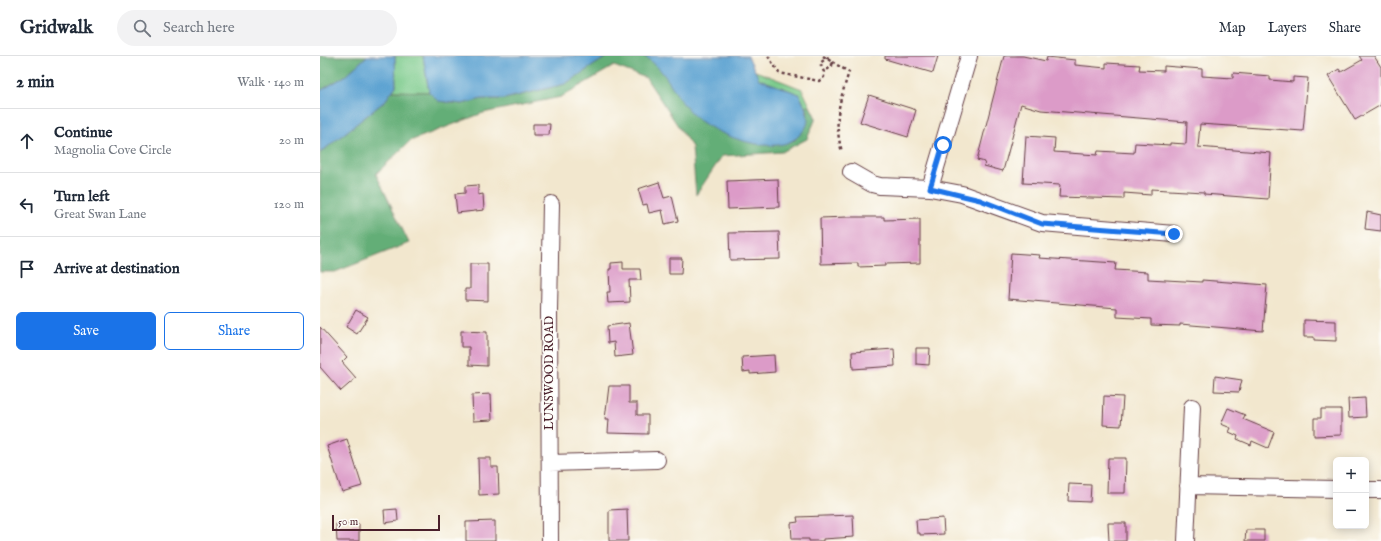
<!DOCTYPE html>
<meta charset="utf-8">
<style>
:root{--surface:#fff;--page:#f2f2f3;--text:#1f2937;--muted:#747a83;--line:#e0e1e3;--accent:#1a73e8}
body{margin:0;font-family:"IM FELL English",serif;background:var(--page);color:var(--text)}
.controls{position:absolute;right:12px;bottom:12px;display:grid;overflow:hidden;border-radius:6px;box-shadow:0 2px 10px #0003}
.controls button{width:36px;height:36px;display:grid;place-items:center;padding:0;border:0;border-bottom:1px solid var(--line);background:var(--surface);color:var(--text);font:20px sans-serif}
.scale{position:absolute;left:12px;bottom:10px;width:108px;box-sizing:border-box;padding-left:4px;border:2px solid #4a1f2b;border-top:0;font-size:11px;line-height:14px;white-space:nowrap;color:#4a1f2b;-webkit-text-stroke:3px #fdfcf7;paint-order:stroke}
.stop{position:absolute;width:12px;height:12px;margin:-9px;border:3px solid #1a73e8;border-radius:50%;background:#fff}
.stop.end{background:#1a73e8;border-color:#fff;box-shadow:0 1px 4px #0008}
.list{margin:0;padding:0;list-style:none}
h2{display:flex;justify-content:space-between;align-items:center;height:52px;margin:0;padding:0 16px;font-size:17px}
h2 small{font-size:13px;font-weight:400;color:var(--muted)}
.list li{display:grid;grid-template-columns:26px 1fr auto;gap:12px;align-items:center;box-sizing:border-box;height:64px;padding:0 16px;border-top:1px solid var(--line)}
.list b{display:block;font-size:15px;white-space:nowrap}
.list p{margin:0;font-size:13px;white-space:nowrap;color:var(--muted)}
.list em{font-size:13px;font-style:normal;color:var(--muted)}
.actions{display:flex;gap:8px;padding:12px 16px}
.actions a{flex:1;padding:9px 0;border:1px solid var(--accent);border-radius:6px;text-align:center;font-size:14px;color:var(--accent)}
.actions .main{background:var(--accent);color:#fff}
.icon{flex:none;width:22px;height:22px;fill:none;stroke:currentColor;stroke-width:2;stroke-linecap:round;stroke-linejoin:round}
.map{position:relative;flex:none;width:1061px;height:485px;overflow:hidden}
header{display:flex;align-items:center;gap:24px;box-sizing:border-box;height:56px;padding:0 20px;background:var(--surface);border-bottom:1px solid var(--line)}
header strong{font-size:19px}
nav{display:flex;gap:22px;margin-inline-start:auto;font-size:14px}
.search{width:280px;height:36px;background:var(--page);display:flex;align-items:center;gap:10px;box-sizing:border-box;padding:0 14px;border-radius:22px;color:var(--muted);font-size:15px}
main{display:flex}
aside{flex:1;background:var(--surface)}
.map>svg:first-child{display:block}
.green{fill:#7aca8b;stroke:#62745b}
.forest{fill:#63ae77;stroke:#566651}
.water{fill:#5ba2d1;stroke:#52607e}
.building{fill:#dc9bc8}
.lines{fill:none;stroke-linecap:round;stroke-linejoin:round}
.street-casing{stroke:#633d43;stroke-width:18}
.path{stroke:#633d43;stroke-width:2.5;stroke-dasharray:3 3;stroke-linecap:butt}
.street{stroke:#fff;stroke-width:16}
.route{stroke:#1a73e8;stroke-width:5}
.labels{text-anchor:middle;stroke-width:3;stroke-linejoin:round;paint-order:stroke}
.street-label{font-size:12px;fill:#4a1f2b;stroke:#fdfcf7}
</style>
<header>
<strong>Gridwalk</strong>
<div class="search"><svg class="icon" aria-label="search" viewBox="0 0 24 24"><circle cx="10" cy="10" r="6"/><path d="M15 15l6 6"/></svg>Search here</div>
<nav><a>Map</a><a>Layers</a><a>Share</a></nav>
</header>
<main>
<aside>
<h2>2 min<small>Walk · 140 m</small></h2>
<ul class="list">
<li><svg class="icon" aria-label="ahead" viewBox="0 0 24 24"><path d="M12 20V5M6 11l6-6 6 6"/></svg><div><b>Continue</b><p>Magnolia Cove Circle</p></div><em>20 m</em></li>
<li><svg class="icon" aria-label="left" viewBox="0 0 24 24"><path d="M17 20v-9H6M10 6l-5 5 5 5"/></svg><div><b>Turn left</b><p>Great Swan Lane</p></div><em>120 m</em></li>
<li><svg class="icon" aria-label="arrive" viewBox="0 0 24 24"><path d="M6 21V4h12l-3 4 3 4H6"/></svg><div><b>Arrive at destination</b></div></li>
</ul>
<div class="actions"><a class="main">Save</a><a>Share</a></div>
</aside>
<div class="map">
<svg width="1061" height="485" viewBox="0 0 1061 485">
<rect width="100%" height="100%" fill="#fdfcf7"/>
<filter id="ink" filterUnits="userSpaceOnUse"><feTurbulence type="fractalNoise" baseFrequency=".025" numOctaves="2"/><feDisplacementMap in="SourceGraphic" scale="8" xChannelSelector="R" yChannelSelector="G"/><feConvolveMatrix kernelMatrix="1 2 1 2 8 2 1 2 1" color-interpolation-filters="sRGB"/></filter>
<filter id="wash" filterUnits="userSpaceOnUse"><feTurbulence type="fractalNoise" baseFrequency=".012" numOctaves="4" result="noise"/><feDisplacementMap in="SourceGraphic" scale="16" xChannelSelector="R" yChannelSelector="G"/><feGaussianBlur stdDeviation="0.9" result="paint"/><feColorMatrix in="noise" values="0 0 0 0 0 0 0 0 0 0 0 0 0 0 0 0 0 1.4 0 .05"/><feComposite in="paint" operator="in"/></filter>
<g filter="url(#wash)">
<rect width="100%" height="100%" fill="#f2e7ce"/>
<!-- green -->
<path class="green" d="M75,0h28l6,36 -37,-1 4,-5z
M433,14l49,19 8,17h-5l-6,-12 -40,-15z"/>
<!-- forest -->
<path class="forest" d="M0,0h47l-22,20 -25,15z
M288,0h35l10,6 11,11 27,40 69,32 21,-1 14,-4 13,-29 -3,-5h5l6,12 -9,21 -25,13 -60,4 -26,39 -4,-48 -46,-69 -32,-12 -53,31 -78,16 -73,28 -34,33 33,69 -74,29h-15v-119l65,-52 7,-10 37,1 9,9 24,3 20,-5h22l61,-15z"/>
<!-- water -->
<path class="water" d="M47,0h28l1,30 -11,15 -65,52v-62l25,-15z
M103,0h185l-43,28 -61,15h-22l-20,5 -24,-3 -9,-9z
M324,0h104l11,23 40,15c5,11 14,25 5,36 -3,3 -6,7 -9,9 -25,18 -84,-6 -103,-25 -19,-19 -23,-42 -48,-58z"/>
<g id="blocks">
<!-- building -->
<path class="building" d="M565,0h53l-5,17 -48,-14z
M684,0h19l23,5 1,-4 28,3v5l31,3v-5l34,2 -1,5 25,1v-5l38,3v7l31,2v-5l37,3v4l23,2v-5l15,1 -5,53 -103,-7 -2,23 73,6 -3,46 -64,-5v-2l-53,-3v6l-27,-2v6l-65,-2 1,-12 -37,-2 3,-47 29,2 -1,14 43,3 1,-4 36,2 1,-10 35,2v-2l16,1 1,-22 -146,-12 -20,-6 -18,67 -19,-5 1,-4 -8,-2z
M1039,0h15l7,11v38l-26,15 -27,-44 11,-7 2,3 21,-12z
M549,39l47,15 -8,27 -48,-15z
M213,68h17l-1,11h-16z
M458,123l1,28 -51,2 -1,-28z
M339,126l5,16 8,-2 6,25 -13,3 -3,-14 -13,3 -2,-9 -4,1 -5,-16z
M158,129v10l5,-1 1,16 -27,3 -2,-19 10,-1v-7z
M1047,156l14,3v16l-16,-2z
M528,161h36v3l36,-1v44l-35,1v2l-27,1v-4l-37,1 -1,-46z
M459,176l1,27 -50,1 -1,-27z
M691,197l29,2 -1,3 77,5 -1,7 33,2v7l54,3v-2l65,5 -4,46 -83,-7v2l-29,-1v-6l-34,-2v-9l-109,-9z
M349,202h13l-1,16h-12z
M303,206v7h17l1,11h-12l1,22 -22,1 -1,-11h3l-1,-23h2v-6z
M150,208h18v37l-23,-1v-11h5z
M36,254l12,7 -11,17 -11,-7z
M984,264l32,1v20l-22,-1v-3h-10z
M309,267l4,32 -18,2 -1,-15 -6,1 -1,-17z
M0,271l27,30 -5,5 14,16 -15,13 -21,-24z
M141,275l26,1v34l-18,-1v-18h-8z
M596,292h14l-1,17 -13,-1z
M574,293l1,17 -42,3 -1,-17z
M454,299l1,17 -25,2v-3l-7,1 -1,-15z
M895,320l27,4 -3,12 -25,-1z
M289,330h20v17h8v12h11v19l-40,-1 1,-14h-4z
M171,338l1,26 -19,1 -1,-26z
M784,340l19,1 -2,29 -18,-1z
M1045,342l1,19 -17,1 -1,-19z
M908,352l17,7 -2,4 31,13 -6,16 -16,-7 -1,4 -14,-6 1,-3 -9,-4 2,-4 -10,-4z
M1001,353h20v26l-27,1v-18h7z
M27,383l15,47 -20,6 -15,-46z
M158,402h13v9h7l1,27 -20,1z
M788,402h18l-1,35h-18z
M749,428l22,1 -1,17 -22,-1z
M77,453l1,12 -13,2 -1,-13z
M307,453l1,32h-19v-31z
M533,459l1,22 -31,2v2h-14v-2h-17l-1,-16 7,-1 -1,-5z
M623,462l1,16 -24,1v-2h-3l-1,-13z
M175,465v20h-29v-19z
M788,467h18v18h-17z
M16,468h23v17h-22z
M926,474h18v11h-19z"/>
</g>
</g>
<g filter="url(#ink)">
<use href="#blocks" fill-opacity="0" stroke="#633d43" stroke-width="1"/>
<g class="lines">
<!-- street casing -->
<g class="street-casing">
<path id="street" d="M531,116l21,12 8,2 50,2 32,6 80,29 132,11
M610,132l39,-132
M230,407l107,-3
M868,430l148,3
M1046,434h15
M230,485l-1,-230 2,-107
M866,485l6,-134"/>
</g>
<!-- path -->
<path class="path" d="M448,0l11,17 40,8 5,-4v-5l-4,-9 10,-7
M503,0l9,6v4l-8,6
M512,6l17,10c-10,32 -16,47 -7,80"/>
<!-- street -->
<use href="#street" class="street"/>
</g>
</g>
<g class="lines" filter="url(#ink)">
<!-- route -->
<path class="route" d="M623,89l-13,43 50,12 62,24 132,10"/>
</g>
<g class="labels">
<!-- street labels -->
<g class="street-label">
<text transform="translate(229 317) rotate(-90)" y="4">LUNSWOOD ROAD</text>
</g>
</g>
</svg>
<div class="controls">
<button>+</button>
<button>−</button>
</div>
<div class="scale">50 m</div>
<div class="stop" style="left:623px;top:89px"></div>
<div class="stop end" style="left:854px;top:178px"></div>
</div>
</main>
